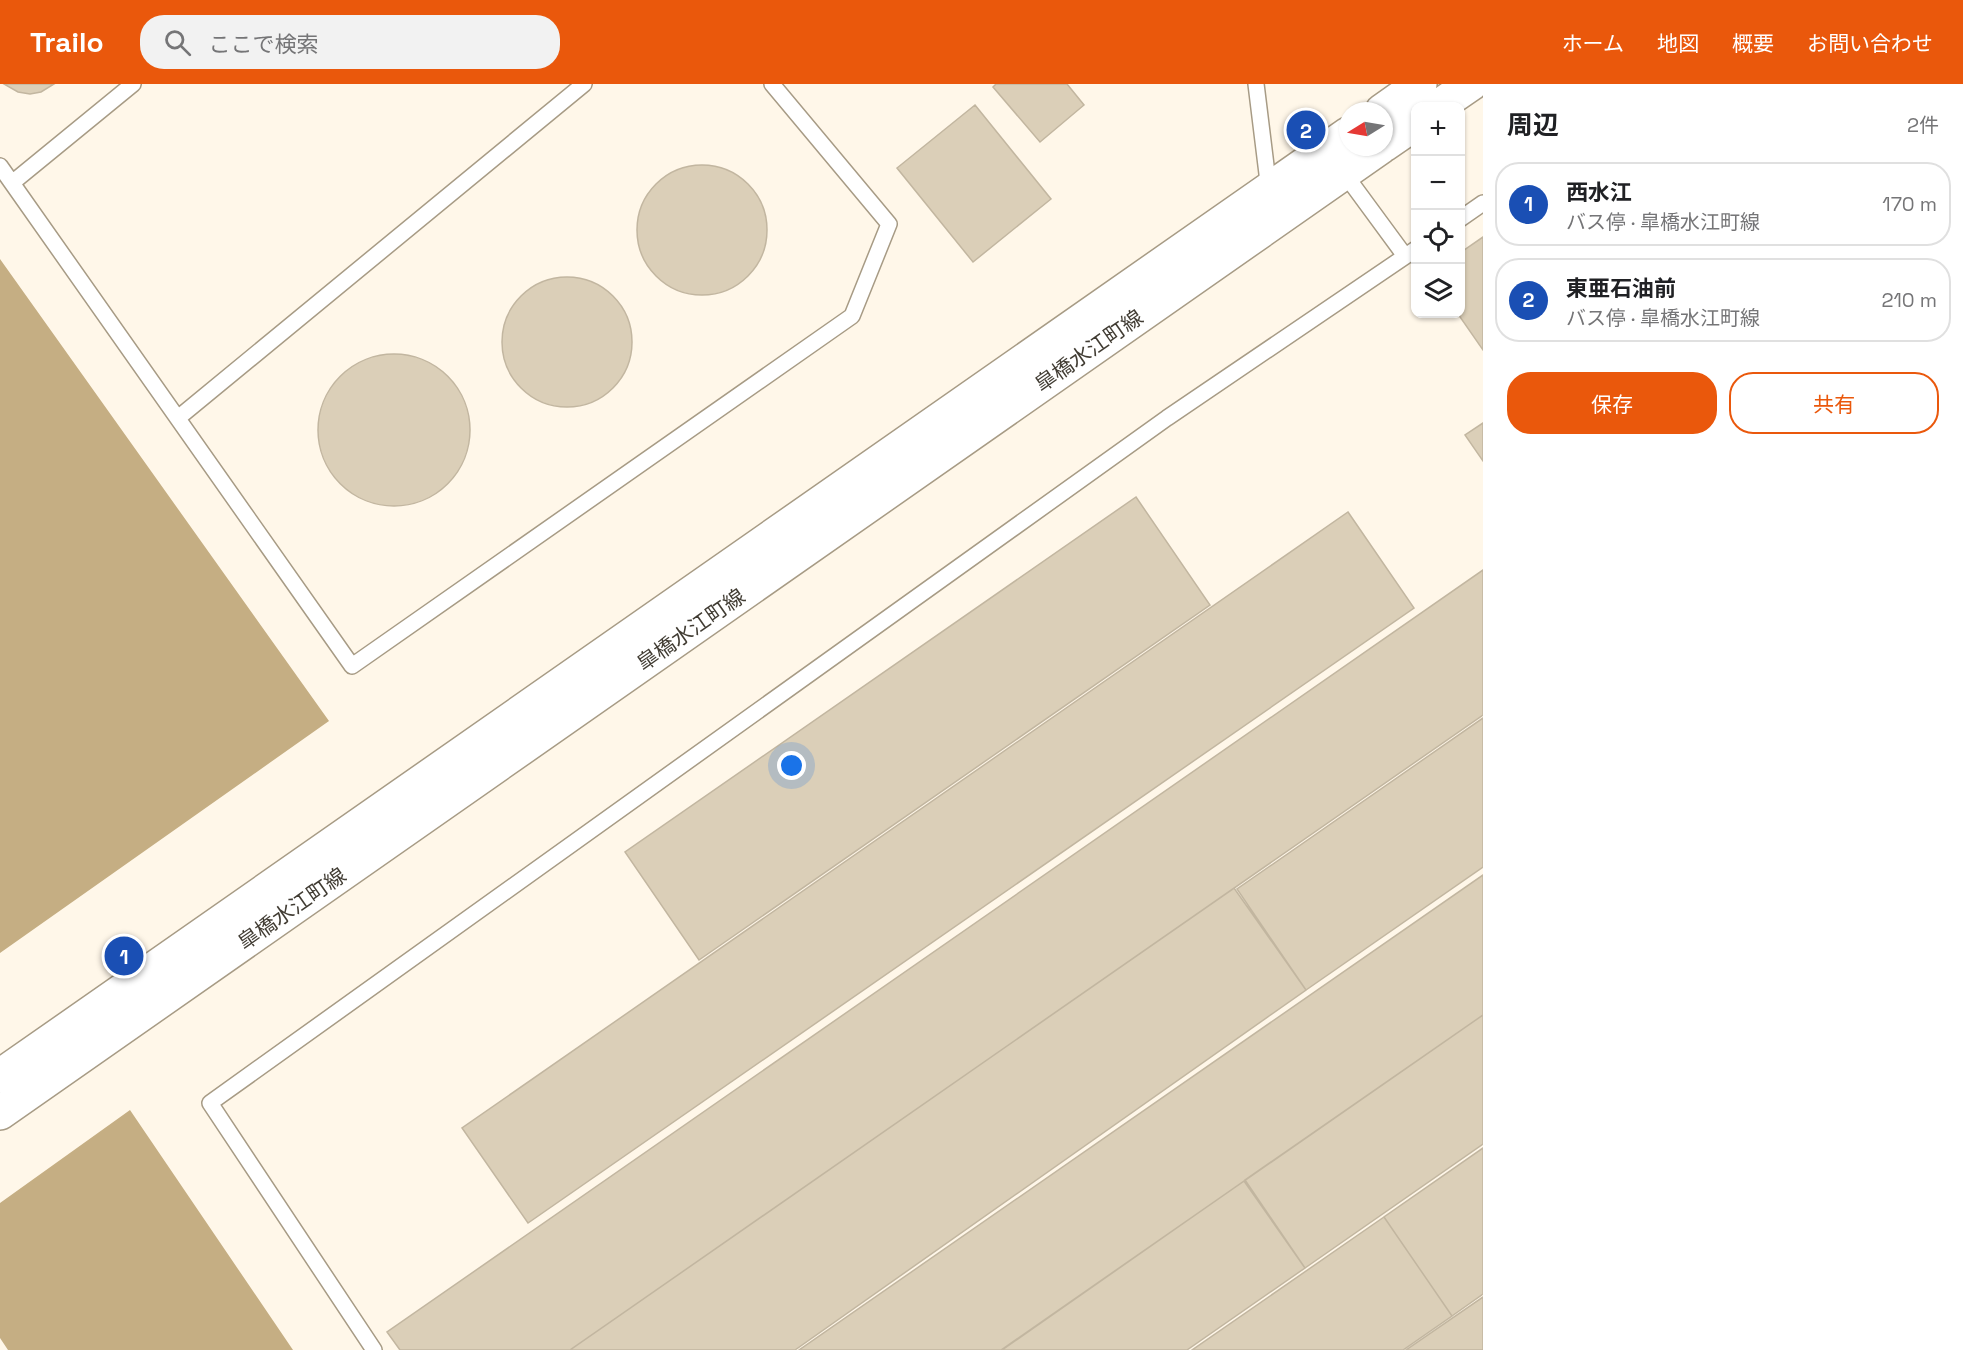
<!DOCTYPE html>
<html lang="ja">
<meta charset="utf-8">
<style>
:root{--surface:#fff;--page:#f2f2f2;--text:#202124;--muted:#757577;--line:#e0e0e0;--accent:#ea580c}
body{margin:0;font-family:"Space Grotesk","Noto Sans JP",sans-serif;background:var(--page);color:var(--text)}
.controls{position:absolute;right:18px;top:18px;display:grid;overflow:hidden;border-radius:12px;box-shadow:0 2px 4px #0004}
.controls button{width:54px;height:54px;display:grid;place-items:center;padding:0;border:0;border-bottom:2px solid var(--line);background:var(--surface);color:var(--text);font:30px sans-serif}
.compass{position:absolute;left:1339px;top:18px;width:54px;height:54px;border-radius:50%;background:var(--surface);box-shadow:0 2px 4px #0004;rotate:259deg}
.you{position:absolute;left:792px;top:682px;width:21px;height:21px;margin:-15px;border:4px solid #fff;border-radius:50%;background:#1a73e8;box-shadow:0 0 0 9px #1a73e833}
.badge{display:grid;place-items:center;width:39px;height:39px;border-radius:50%;background:var(--accent);color:#fff;font-size:20px;font-weight:700}
.pin{position:absolute;translate:-50% -50%;border:3px solid #fff;box-shadow:0 2px 6px #0006}
.list{margin:0;padding:0;list-style:none}
h2{display:flex;justify-content:space-between;align-items:center;height:78px;margin:0;padding:0 24px;font-size:26px}
h2 small{font-size:20px;font-weight:400;color:var(--muted)}
.list li{display:grid;grid-template-columns:39px 1fr auto;gap:18px;align-items:center;box-sizing:border-box;height:84px;margin:0 12px 12px;padding:0 12px;border:2px solid var(--line);border-radius:24px}
.list b{display:block;font-size:22px;white-space:nowrap}
.list p{margin:0;font-size:20px;white-space:nowrap;color:var(--muted)}
.list em{font-size:20px;font-style:normal;color:var(--muted)}
.actions{display:flex;gap:12px;padding:18px 24px}
.actions a{flex:1;padding:14px 0;border:2px solid var(--accent);border-radius:24px;text-align:center;font-size:21px;color:var(--accent)}
.actions .main{background:var(--accent);color:#fff}
.icon{flex:none;width:33px;height:33px;fill:none;stroke:currentColor;stroke-width:2;stroke-linecap:round;stroke-linejoin:round}
.map{position:relative;flex:none;width:1483px;height:1266px;overflow:hidden}
header{display:flex;align-items:center;gap:36px;box-sizing:border-box;height:84px;padding:0 30px;background:var(--accent);color:#fff}
header strong{font-size:28px}
nav{display:flex;gap:33px;margin-inline-start:auto;font-size:21px}
.search{width:420px;height:54px;background:var(--page);display:flex;align-items:center;gap:15px;box-sizing:border-box;padding:0 21px;border-radius:24px;color:var(--muted);font-size:22px}
main{display:flex}
aside{flex:1;background:var(--surface)}
.map>svg:first-child{display:block}
.water{fill:#c5ae83}
.building{fill:#dbcfb8;stroke:#c2b6a0;stroke-width:1.5}
.lines{fill:none;stroke-linecap:round;stroke-linejoin:round}
.lane-casing{stroke:#a79b85;stroke-width:18}
.secondary-casing{stroke:#a79b85;stroke-width:36}
.lane{stroke:#fff;stroke-width:15}
.secondary{stroke:#fff;stroke-width:33}
.labels{text-anchor:middle;stroke-width:4.5;stroke-linejoin:round;paint-order:stroke}
.street-label{font-size:21px;fill:#413c33;stroke:#fff}
</style>
<header>
<strong>Trailo</strong>
<div class="search"><svg class="icon" aria-label="search" viewBox="0 0 24 24"><circle cx="10" cy="10" r="6"/><path d="M15 15l6 6"/></svg>ここで検索</div>
<nav><a>ホーム</a><a>地図</a><a>概要</a><a>お問い合わせ</a></nav>
</header>
<main>
<div class="map">
<svg width="1483" height="1266" viewBox="0 0 1483 1266">
<rect width="100%" height="100%" fill="#fff7e9"/>
<!-- water -->
<path class="water" d="M0,175l329,462 -329,232z
M130,1026l163,240h-285l-8,-12v-135z"/>
<!-- building -->
<path class="building" d="M4,0h50l-13,8 -11,2 -12,-2z
M996,0h71l17,21 -44,37 -47,-55z
M975,21l76,94 -78,63 -76,-94z
M637 146a65 65 0 1 1 130 0a65 65 0 1 1-130 0Z
M1483,153v113l-25,-36h2v-61z
M502 258a65 65 0 1 1 130 0a65 65 0 1 1-130 0Z
M318 346a76 76 0 1 1 152 0a76 76 0 1 1-152 0Z
M1483,339v38l-18,-26z
M1136,413l74,108 -511,355 -74,-108z
M1348,428l66,96 -886,615 -66,-95z
M1483,486v145l-913,635h-170l-13,-18z
M1483,634v149l-177,123 -69,-101z
M1483,791v140l-482,335h-202z
M1234,804l72,102 -511,360h-225z
M1483,931v129l-178,124 -60,-88z
M1483,1064v146l-31,22 -68,-99z
M1244,1097l61,87 -118,82h-185z
M1384,1133l68,99 -49,34h-211z
M1483,1213v53h-77z"/>
<g class="lines">
<!-- lane casing -->
<g class="lane-casing">
<path id="lane" d="M1256,0l13,106
M0,82l352,500 500,-350 37,-92 -117,-140
M1344,89l61,83
M12,99l121,-99
M1460,135l23,-16
M178,334l406,-334
M374,1266l-164,-247 957,-685 249,-169"/>
</g>
<!-- secondary casing -->
<g class="secondary-casing">
<path id="secondary" d="M1439,22l32,-22
M1382,27l38,-27
M1384,61l32,-22
M0,992l1348,-942
M0,1029l1381,-966"/>
</g>
<!-- lane -->
<use href="#lane" class="lane"/>
<!-- secondary -->
<use href="#secondary" class="secondary"/>
</g>
<g class="labels">
<!-- street labels -->
<g class="street-label">
<text transform="translate(1089 267) rotate(-35)" y="7">皐橋水江町線</text>
<text transform="translate(691 546) rotate(-35)" y="7">皐橋水江町線</text>
<text transform="translate(292 825) rotate(-35)" y="7">皐橋水江町線</text>
</g>
</g>
</svg>
<div class="controls">
<button>+</button>
<button>−</button>
<button><svg class="icon" aria-label="locate" viewBox="0 0 24 24"><circle cx="12" cy="12" r="6"/><path d="M12 2v4M12 18v4M2 12h4M18 12h4"/></svg></button>
<button><svg class="icon" aria-label="layers" viewBox="0 0 24 24"><path d="M12 4l9 5-9 5-9-5zM3 14l9 5 9-5"/></svg></button>
</div>
<svg class="compass" viewBox="-18 -18 36 36"><path d="M0-13l5 13h-10z" fill="#e53935"/><path d="M0 13l5-13h-10z" fill="#757577"/></svg>
<div class="you"></div>
<div class="pin badge" style="left:124px;top:872px;background:#1a4fb4">1</div>
<div class="pin badge" style="left:1306px;top:46px;background:#1a4fb4">2</div>
</div>
<aside>
<h2>周辺<small>2件</small></h2>
<ul class="list">
<li><span class="badge" style="background:#1a4fb4">1</span><div><b>西水江</b><p>バス停 · 皐橋水江町線</p></div><em>170 m</em></li>
<li><span class="badge" style="background:#1a4fb4">2</span><div><b>東亜石油前</b><p>バス停 · 皐橋水江町線</p></div><em>210 m</em></li>
</ul>
<div class="actions"><a class="main">保存</a><a>共有</a></div>
</aside>
</main>
